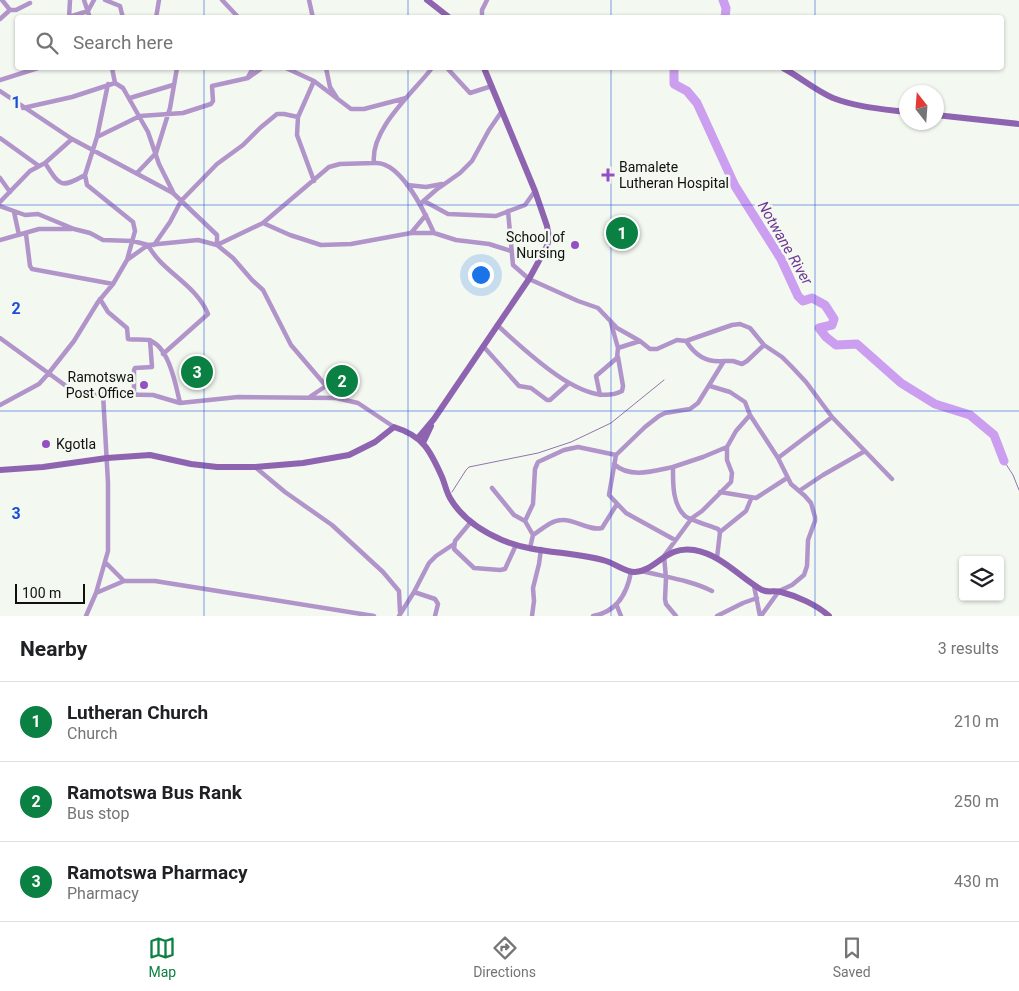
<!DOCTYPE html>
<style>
:root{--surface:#fff;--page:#f6f6f6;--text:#202124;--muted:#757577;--line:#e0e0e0;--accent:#0b8043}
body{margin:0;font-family:Roboto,sans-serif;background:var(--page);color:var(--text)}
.controls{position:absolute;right:15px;bottom:15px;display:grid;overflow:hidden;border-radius:5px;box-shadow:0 1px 4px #0004}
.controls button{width:45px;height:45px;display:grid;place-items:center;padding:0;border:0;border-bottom:1px solid var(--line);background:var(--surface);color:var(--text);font:25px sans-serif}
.compass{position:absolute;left:899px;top:85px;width:45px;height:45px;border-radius:50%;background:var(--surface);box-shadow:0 1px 4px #0004;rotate:343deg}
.scale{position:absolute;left:15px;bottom:12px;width:70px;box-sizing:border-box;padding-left:5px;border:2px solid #0f110e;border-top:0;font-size:14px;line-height:18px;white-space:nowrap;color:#0f110e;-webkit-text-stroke:4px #f3f8f1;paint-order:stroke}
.you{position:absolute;left:480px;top:274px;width:18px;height:18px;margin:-12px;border:4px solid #fff;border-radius:50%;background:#1a73e8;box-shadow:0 0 0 8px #1a73e833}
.badge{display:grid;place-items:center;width:32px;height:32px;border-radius:50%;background:var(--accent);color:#fff;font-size:16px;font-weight:700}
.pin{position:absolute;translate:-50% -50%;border:2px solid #fff;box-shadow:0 1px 5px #0006}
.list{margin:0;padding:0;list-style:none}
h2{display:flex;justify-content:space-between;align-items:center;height:65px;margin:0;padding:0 20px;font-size:21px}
h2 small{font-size:16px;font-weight:400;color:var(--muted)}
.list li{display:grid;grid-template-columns:32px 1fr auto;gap:15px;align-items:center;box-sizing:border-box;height:80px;padding:0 20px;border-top:1px solid var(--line)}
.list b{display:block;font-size:19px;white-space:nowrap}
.list p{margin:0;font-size:16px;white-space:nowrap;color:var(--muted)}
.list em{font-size:16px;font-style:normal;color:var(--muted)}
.icon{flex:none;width:28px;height:28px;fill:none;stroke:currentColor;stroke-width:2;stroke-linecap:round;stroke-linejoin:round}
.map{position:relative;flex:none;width:1019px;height:616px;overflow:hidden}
.search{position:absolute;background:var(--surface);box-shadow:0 1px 4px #0004;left:15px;right:15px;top:15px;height:55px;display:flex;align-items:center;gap:12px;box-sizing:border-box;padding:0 18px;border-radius:5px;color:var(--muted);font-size:19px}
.sheet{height:305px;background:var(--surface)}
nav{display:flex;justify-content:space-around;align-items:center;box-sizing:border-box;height:70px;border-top:1px solid var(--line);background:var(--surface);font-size:14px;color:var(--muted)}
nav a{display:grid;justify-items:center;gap:2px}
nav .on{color:var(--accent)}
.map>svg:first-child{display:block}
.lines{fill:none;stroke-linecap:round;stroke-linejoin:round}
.stream{stroke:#9374ac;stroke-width:1}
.river{stroke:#cb9eef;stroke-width:9}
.street{stroke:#b194c9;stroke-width:4.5}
.secondary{stroke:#8e63b0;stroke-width:6}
.grid{fill:none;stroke:#1d4ed8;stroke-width:1;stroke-opacity:0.55}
.poi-dot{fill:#944fc4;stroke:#f3f8f1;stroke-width:2}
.labels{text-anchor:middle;stroke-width:5;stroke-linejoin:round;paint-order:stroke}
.poi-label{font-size:14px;fill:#0f110e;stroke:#f3f8f1;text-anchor:start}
.water-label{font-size:15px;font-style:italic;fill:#6e3694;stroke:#f3f8f1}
.grid-label{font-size:16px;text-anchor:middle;font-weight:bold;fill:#1d4ed8;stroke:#f3f8f1;stroke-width:5;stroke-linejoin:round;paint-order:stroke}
</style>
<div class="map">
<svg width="1019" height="616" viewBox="0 0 1019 616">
<rect width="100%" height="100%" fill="#f3f8f1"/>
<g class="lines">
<!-- stream -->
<path class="stream" d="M1004,461l9,14 6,15
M452,492l14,-22 3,-3 69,-14 33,-11 40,-19 53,-43"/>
<!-- river -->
<path class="river" d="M723,0l3,8 -1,10
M674,68v16l13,7 10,12 38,83 46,73 17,37 5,5 9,-3 13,7 9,14 -2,6 -13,3 7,9 10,8 21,-1 44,39 34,21 35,11 24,20 10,26"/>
<!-- street -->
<path class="street" d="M84,0l6,18
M105,0l15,6 3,12
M222,0l17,18
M309,0l4,18
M10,10h6l14,-7
M69,17l19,-6 6,-11
M69,18l1,-18
M156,18l3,-18
M482,18v-8l5,-10
M0,19l10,-9 -8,-10
M112,68l3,15
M286,68l28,13 37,28h13l42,-11
M326,68l4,19 7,11
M447,68l23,25 22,-7
M248,77l5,-9
M0,80l38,-12
M314,81l-16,36 -1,18 17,46
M108,84l-11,53 -12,38 2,10 46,37 2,9 -8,29
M0,91l72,48 101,54 44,42v10l16,13 19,22 11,10 28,55 35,41 -15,10
M130,98l43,-13
M23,108l49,-11 43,-14 8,5 25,44 11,32 14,28
M97,137l43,-21 43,-3 28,-9 2,-3 -1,-15 36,-8 14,-10
M0,138l39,28
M45,163c15,23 15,26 40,12
M374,163c27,-3 51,50 60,70
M137,173l19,-20 14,-45 7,-40
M0,178l10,14
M407,185l19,2 16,-3
M424,201l24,13 48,2 29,-11 10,-14
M0,202l30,-31 15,-8 27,-24
M420,204l16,-14 24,-17 12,-12 17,-31 13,-19
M0,206l25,9 13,-1 36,15 16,4 13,7 30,1 15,4c14,27 48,39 60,69l-45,40
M508,211l5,54 16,14 49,22 20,7 19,20 23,13
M14,212l5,23
M263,223l27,12 31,10 30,-1 60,-11h23l22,7 33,4 22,7
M411,233l15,-18
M26,234l4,32 2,3 81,15
M0,240l39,-11h33
M154,245l16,-23 11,-21 36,-37 26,-19 17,-17 17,-14h7l14,3
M100,299l8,13 19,16 1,11c6,1 14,0 20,1 21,5 28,46 32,63
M611,323l7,25
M497,325c26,23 88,86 125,66l1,-5 -5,-29
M0,338l73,53 21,3 59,1 27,8 58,-6 98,1 22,5 36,24
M686,341c9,14 20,22 38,20
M483,346l36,40 12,2 16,12h3l18,-16
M710,386l20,6 15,10 5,13 28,43 13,26 14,12 6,7 4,14v4l-7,19 -1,26 -3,9 -12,10 -13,6 -18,25
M134,395v-25l1,-2 17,-1 -2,-27
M600,395l-4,-19 21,-18 1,-10 22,-7 10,8h7l20,-9 9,1 46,-16 8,-1 10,4 14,17 18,12 10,10 14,15 26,35 60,62
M0,405l39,-21 9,-10 26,-33 24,-39 15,-18 14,-24 21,-15 50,-5 19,5 46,-22 66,-56 11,-3 34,-1c-4,-34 39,-70 58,-95
M778,458l54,-41
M614,464c16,15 40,7 59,3 0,15 -1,37 12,49 5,4 26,10 33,13l2,3 -3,26
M255,467l30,25 47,33 51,47 16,19 1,21
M673,467l30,-10 24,-10 9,-16 14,-16
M492,488l22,27 11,6
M799,491l24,-16 42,-24
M720,492l36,6 31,-20
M470,523l-15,18 -1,8 20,19 26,2 5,-1 11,-24
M720,532l26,-21 5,-12
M533,535l-8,-14 8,-17 2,-35 3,-7 26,-12 14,-3 38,8
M675,540l-49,-27 -17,-18 7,-40 29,-28 14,-11 6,-3 25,-4 8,-6 26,-42h9l9,3 5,-3 17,-16
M530,548l3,-13c8,-5 18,-15 29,-15 13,-1 26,11 40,8l15,-24
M106,563l18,18
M642,571c23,6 48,9 70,20
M754,586l6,30
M414,592l21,7 3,5 -3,12
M96,593l28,-12h31l219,35
M617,606l4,10
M86,616l10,-23 12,-42v-68l-5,-89
M399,616l15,-24 15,-29 7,-7 18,-12
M532,616l2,-15 -1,-13 6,-24 2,-15
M593,616c24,-4 34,-22 38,-44
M676,616l-10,-12 -1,-5 1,-21 -2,-22 28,-38 10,-7 29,-29 1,-9 -5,-13v-13
M717,616l26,-13 14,-5"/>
<!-- secondary -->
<path class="secondary" d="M427,0l23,18
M783,68c17,9 32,22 50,30 23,9 49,11 73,14
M936,115l83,9
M418,438l16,-19 95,-140 18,-33 2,-8 -2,-12 -12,-35 -51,-123
M423,443l8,-17
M0,470l43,-3 64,-9 43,-3 41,9 26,3h38l48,-4 46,-8 26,-13 19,-15c29,9 36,23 48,50 3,7 4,14 8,21 12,21 31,33 52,42 33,14 71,11 104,21 10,3 19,11 29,11 21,-1 31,-27 59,-22 28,5 44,26 68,40 7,3 12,0 19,2 16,4 36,13 48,24"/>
</g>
<!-- grid -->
<path class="grid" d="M204,0v18M408,0v18M611,0v18M815,0v18M204,68v548M408,68v548M611,68v548M815,68v548M0,205h1019M0,411h1019"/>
<!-- markers -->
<g class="poi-dot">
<path d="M605.5 167.5h5v5h5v5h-5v5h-5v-5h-5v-5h5z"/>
<circle cx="575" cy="245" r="5"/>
<circle cx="144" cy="385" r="5"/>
<circle cx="46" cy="444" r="5"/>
</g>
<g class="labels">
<!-- poi labels -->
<g class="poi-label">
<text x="619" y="172">Bamalete<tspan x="619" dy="16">Lutheran Hospital</tspan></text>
<text x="565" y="242" text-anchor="end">School of<tspan x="565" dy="16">Nursing</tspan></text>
<text x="134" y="382" text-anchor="end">Ramotswa<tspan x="134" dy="16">Post Office</tspan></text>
<text x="56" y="449">Kgotla</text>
</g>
<!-- water labels -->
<g class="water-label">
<text transform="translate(785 243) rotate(60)" y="5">Notwane River</text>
</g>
</g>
<g class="grid-label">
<text x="16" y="108">1</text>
<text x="16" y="314">2</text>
<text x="16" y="519">3</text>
</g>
</svg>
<div class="controls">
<button><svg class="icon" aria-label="layers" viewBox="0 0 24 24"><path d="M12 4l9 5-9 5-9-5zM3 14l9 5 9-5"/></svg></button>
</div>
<svg class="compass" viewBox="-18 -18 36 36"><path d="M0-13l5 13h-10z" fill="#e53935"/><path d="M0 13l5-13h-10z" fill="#757577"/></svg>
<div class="scale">100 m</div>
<div class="you"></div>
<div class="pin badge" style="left:622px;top:233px">1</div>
<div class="pin badge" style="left:342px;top:381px">2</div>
<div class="pin badge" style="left:197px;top:372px">3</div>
<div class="search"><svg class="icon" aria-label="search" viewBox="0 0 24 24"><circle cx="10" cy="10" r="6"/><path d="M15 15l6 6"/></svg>Search here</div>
</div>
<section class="sheet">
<h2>Nearby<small>3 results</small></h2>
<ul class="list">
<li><span class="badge">1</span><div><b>Lutheran Church</b><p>Church</p></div><em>210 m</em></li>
<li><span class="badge">2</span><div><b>Ramotswa Bus Rank</b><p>Bus stop</p></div><em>250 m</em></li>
<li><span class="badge">3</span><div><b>Ramotswa Pharmacy</b><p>Pharmacy</p></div><em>430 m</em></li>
</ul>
</section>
<nav>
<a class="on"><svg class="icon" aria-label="map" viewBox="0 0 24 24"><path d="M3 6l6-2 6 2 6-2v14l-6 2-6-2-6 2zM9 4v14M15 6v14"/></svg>Map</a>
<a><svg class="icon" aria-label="directions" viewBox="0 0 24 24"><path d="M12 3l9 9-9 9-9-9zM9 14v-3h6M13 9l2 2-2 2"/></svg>Directions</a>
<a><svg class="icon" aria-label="saved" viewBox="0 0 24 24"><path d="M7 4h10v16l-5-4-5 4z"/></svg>Saved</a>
</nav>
